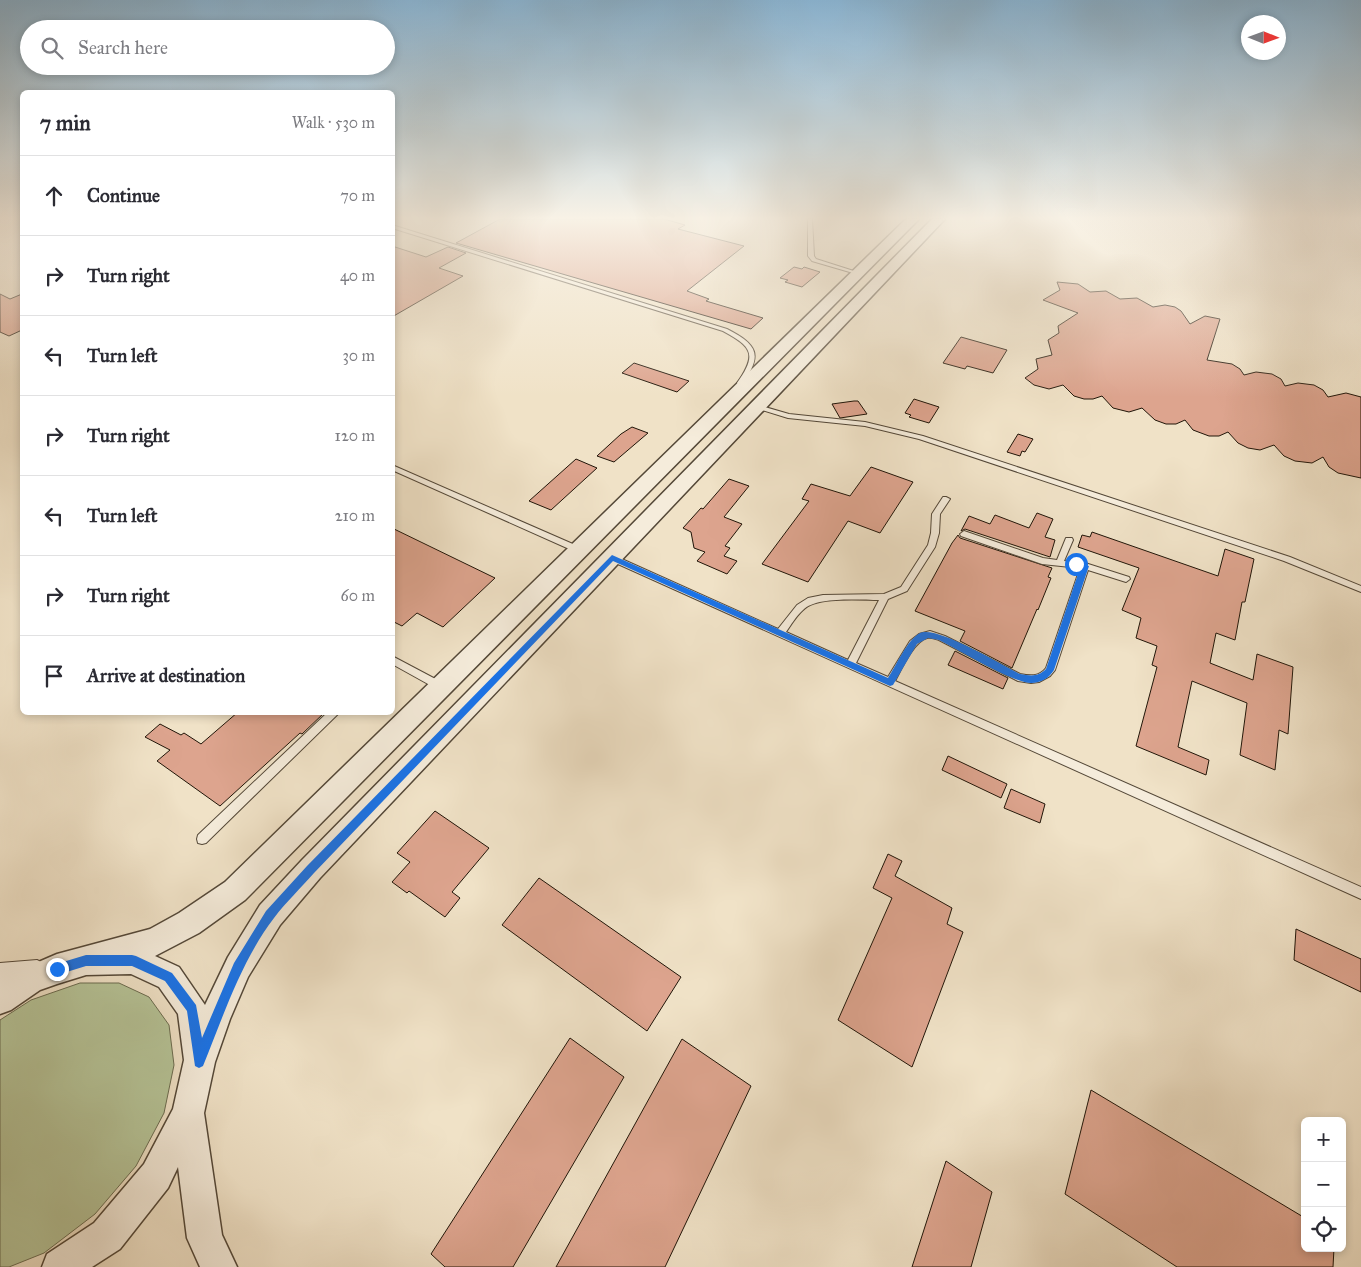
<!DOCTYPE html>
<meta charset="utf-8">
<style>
:root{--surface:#fff;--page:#f2f2f3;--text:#2b2b33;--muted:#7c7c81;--line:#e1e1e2}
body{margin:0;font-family:"IM FELL Great Primer",serif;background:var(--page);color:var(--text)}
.controls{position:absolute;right:15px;bottom:15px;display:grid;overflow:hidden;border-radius:8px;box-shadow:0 2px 8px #0003}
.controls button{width:45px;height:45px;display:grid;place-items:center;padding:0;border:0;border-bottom:1px solid var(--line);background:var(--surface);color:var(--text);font:25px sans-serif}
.compass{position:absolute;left:1241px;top:15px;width:45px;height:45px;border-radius:50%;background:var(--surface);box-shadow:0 2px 8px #0003;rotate:91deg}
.stop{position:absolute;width:15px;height:15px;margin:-11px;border:4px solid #1a73e8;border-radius:50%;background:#fff}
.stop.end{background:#1a73e8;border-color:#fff;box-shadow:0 1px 5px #0008}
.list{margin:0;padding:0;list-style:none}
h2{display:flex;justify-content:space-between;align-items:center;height:65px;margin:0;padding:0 20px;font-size:21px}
h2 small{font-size:16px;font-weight:400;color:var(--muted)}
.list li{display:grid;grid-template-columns:32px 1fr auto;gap:15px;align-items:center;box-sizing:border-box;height:80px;padding:0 20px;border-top:1px solid var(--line)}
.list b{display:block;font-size:19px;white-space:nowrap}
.list em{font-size:16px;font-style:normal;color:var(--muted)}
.icon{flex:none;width:28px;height:28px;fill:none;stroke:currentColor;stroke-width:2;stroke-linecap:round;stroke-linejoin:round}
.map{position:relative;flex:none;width:1361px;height:1267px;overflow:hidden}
.search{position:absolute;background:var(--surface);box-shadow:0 2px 8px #0003;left:20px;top:20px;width:375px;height:55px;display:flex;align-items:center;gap:12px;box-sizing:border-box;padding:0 18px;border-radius:28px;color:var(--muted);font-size:19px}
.panel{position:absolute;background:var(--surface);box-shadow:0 2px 8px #0003;left:20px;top:90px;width:375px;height:625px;border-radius:8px}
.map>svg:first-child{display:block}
.green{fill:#b6c498;stroke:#6b6c50}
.building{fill:#dda48e;stroke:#201508}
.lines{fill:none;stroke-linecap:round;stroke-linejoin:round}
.service-casing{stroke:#544838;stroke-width:2}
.minor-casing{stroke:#544838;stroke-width:2}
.tertiary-casing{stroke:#544838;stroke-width:3}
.service{fill:#f5ecdb;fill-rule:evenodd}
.minor{fill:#f5ecdb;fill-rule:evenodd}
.tertiary{fill:#f5ecdb;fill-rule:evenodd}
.route{fill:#1a73e8}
</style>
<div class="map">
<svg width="1361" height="1267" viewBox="0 0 1361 1267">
<rect width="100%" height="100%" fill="#f0e2c7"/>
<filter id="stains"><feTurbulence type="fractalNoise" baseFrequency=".004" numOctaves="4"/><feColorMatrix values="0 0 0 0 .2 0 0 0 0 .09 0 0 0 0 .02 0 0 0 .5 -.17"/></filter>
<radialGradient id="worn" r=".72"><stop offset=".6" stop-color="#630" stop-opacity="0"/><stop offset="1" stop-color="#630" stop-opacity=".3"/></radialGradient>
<!-- green -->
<path class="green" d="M80,983h39l30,14 20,28 5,40 -10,48 -28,53 -41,48 -51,39 -35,14h-9v-247l31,-20z"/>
<!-- building -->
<path class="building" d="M500,219h164l21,6 -7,4 66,17 -57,45 22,8 -3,2 57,17 -12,11 -295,-86z
M392,246l34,11 22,-10 18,6 -27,15 24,8 -71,41z
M794,267l8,2 2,-2 16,5 -18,15 -17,-5 3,-2 -8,-2z
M1057,282l21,2 12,8 16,-1 14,8 17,-1 16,9 12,-2 10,2 6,4 9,13 15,-8 15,3 -13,41 25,4 8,5 4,6 12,-3 16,2 9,5 4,7 13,-3 16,2 9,5 5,7 18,-4 15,4v81l-23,-5 -9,-6 -6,-10 -11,6 -17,-2 -11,-5 -10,-11 -14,5 -12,-2 -10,-5 -10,-11 -9,4h-10l-16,-6 -8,-10 -9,4h-10l-11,-4 -13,-12 -13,4 -16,-4 -11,-12 -9,3h-9l-10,-3 -11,-11 -14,4 -15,-4 -9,-7 13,-9 -2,-10 16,-4 -4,-15 11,-7 -1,-7 20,-13 -35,-13 17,-10z
M0,294l10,5 12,-5v36l-13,6 -9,-4z
M961,337l46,13 -14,23 -26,-7 -2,3 -22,-6z
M634,363l55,18 -12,11 -55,-19z
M914,399l25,8 -10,16 -20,-6 2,-2 -6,-2z
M854,401h4l9,13 -27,4 -8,-14z
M632,427l16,6 -34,29 -17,-6 24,-22z
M1018,434l15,5 -8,13 -3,-1 -2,5 -13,-4z
M576,459l21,9 -46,42 -22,-9z
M871,467l42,15 -33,51 -32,-12 -40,61 -46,-18 47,-63 -7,-2 9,-15 39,12z
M729,479l20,7 -25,31 18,7 -17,22 5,2 -6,8 13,5 -10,13 -30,-13 8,-9 -11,-4 -3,-16 -8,-4 18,-20 2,1z
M1037,513l16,6 -8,18 10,3 -5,17 -85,-28 -4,2 8,-15 21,8 5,-9 34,13z
M392,528l103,50 -52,49 -26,-14 -15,13 -10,-5z
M1092,532l126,44 7,-27 29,10 -9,43h-3l-7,38 -19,-7 -6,30 43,17 4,-26 36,13 -5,67 -9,-4 -4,40 -35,-15 7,-52 -55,-22 -14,66 31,13 -3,15 -70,-29 21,-79 -5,-2 5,-19 -21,-8 5,-20 -19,-8 17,-42 -61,-21 4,-12 8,2z
M958,535l2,3 92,30 -4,9 3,1 -13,32 -1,-1 -25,59 -52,-27 5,-10 -50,-20 37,-68z
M955,651l53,27 -5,11 -55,-24z
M238,712h87l-23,22 -2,-1 -80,73 -63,-45 13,-11 -25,-13 15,-13 21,11 3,-2 17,11z
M948,756l59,28 -6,14 -59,-28z
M1011,789l34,15 -5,19 -36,-15z
M435,811l54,37 -37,44 8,6 -15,19 -36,-26 -2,2 -15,-11 18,-20 -13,-9z
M888,854l14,7 -7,15 57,32 -5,16 16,8 -51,135 -74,-47 54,-122 -19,-10z
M539,878l142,99 -34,54 -145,-106z
M1296,929l65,30v33l-67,-32z
M570,1038l54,39 -111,190h-68l-14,-13z
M682,1039l69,47 -86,181h-109z
M1091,1090l214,128v30h29l-1,19h-156l-112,-73z
M946,1161l46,31 -21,75h-59z"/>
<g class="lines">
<!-- service casing -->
<g class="service-casing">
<path id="service" d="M808,219h4l2,37 2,3 44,14v2l-48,-14 -4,-5z
M392,225l335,104c31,16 36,26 15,55h-4l-1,-1c20,-28 16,-36 -14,-52l-331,-103z
M758,405l31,9 76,8 58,14 367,121 71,29v6l-77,-31 -365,-122 -54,-13 -77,-8 -32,-10v-2z
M392,465l190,83 1,2 -4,3 -3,-1 -184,-82z
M943,497h3l4,2 -10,15 -1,19 -4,14 -28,44 -19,8 -32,64 32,14 22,-36 9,-7 11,-3 15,5 75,38c10,2 19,3 26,-6l34,-100 -38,-4 -81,-28 -1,-2 4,-3 79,27 14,2 9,-22h6l1,2 -9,21 21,2 44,14 1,2 -4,3 -38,-12 -33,100 -5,6 -11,6 -8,1 -13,-2 -79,-41c-4,-1 -8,-3 -12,-2 -13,3 -26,32 -32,43l466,206v12l-752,-339 -1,-2 1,-2h6l163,73 19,-24 11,-7 15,-3 61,-1 17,-7 27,-42 3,-12 1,-19zM879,600l-31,60 -62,-28c5,-7 10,-16 17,-22 13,-14 57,-10 76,-10z
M392,656l51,27 2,3 -2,3 -3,1 -3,-1 -45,-25z
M328,712h12l-134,131 -4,1 -4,-1 -1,-4 1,-4z"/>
</g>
<!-- minor casing -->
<g class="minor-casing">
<path id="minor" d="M37,960l8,4 4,8 -4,8 -8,4 -37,3v-24z"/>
</g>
<!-- tertiary casing -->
<g class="tertiary-casing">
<path id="tertiary" d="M906,219h13l-674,681 -46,33 -44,23 24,11 26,38 23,-48 32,-52 42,-45 630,-641h13l-625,659 -40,47 -32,52 -18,42 -15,43 -11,51 18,122 15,32h-37l-13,-29 -9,-71 -10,21 -48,61 -28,18h-50l5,-13 47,-31 50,-59 29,-55 11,-49 -6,-46 -19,-27 -28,-13 -45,1 -29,9 -17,6 -29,20 -11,4v-32l20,-12 37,-16 93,-25 29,-16 46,-31z"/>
</g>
<!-- service -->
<use href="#service" class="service"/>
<!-- minor -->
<use href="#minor" class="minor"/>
<!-- tertiary -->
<use href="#tertiary" class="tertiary"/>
</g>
<!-- sky -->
<linearGradient id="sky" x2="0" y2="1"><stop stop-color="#8ab7d7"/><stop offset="0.55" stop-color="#f8f2e6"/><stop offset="1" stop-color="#f8f2e6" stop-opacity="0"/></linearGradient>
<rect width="1361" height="397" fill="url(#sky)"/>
<!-- route -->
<path class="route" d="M612,555l276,123c8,-12 19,-38 32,-45 16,-8 82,32 100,41 11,2 18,3 26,-5l34,-101 -8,-4 4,-2 13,4 -35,104c-5,8 -13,13 -23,13 -18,0 -72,-33 -92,-43l-11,-2 -11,6 -24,41 -3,1 -277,-125 -299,312c-13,15 -28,29 -40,45 -33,43 -51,99 -71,148l-4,2 -4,-2 -8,-55 -22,-30 -33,-15h-46l-29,9 -4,-2 -1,-4 1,-4 33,-10h46l4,1 36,17 24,32 6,33 32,-75 32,-52 41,-45z"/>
<rect width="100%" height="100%" filter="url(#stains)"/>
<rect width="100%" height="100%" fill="url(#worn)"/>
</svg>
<div class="controls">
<button>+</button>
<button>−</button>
<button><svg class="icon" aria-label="locate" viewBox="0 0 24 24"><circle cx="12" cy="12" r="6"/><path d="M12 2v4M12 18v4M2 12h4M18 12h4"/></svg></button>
</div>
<svg class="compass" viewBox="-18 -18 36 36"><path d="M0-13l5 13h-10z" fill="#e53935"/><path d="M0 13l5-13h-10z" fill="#7c7c81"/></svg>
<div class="stop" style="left:1076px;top:564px"></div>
<div class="stop end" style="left:57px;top:969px"></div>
<div class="search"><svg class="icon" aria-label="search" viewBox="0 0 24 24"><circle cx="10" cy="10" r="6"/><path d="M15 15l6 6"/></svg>Search here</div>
<section class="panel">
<h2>7 min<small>Walk · 530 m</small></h2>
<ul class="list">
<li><svg class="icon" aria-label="ahead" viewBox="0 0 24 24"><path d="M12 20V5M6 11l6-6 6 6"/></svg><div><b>Continue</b></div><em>70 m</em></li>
<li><svg class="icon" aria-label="right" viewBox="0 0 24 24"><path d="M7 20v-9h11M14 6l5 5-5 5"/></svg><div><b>Turn right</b></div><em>40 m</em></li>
<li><svg class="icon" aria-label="left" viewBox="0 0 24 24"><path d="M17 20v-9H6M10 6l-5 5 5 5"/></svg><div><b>Turn left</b></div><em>30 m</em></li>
<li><svg class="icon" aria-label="right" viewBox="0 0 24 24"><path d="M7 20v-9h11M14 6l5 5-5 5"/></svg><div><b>Turn right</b></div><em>120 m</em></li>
<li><svg class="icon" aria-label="left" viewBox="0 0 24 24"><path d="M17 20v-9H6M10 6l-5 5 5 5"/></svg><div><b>Turn left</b></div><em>210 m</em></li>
<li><svg class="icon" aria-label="right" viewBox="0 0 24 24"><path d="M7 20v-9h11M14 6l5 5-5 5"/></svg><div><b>Turn right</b></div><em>60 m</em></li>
<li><svg class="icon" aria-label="arrive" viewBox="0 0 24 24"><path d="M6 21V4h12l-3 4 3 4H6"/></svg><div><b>Arrive at destination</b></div></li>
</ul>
</section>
</div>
